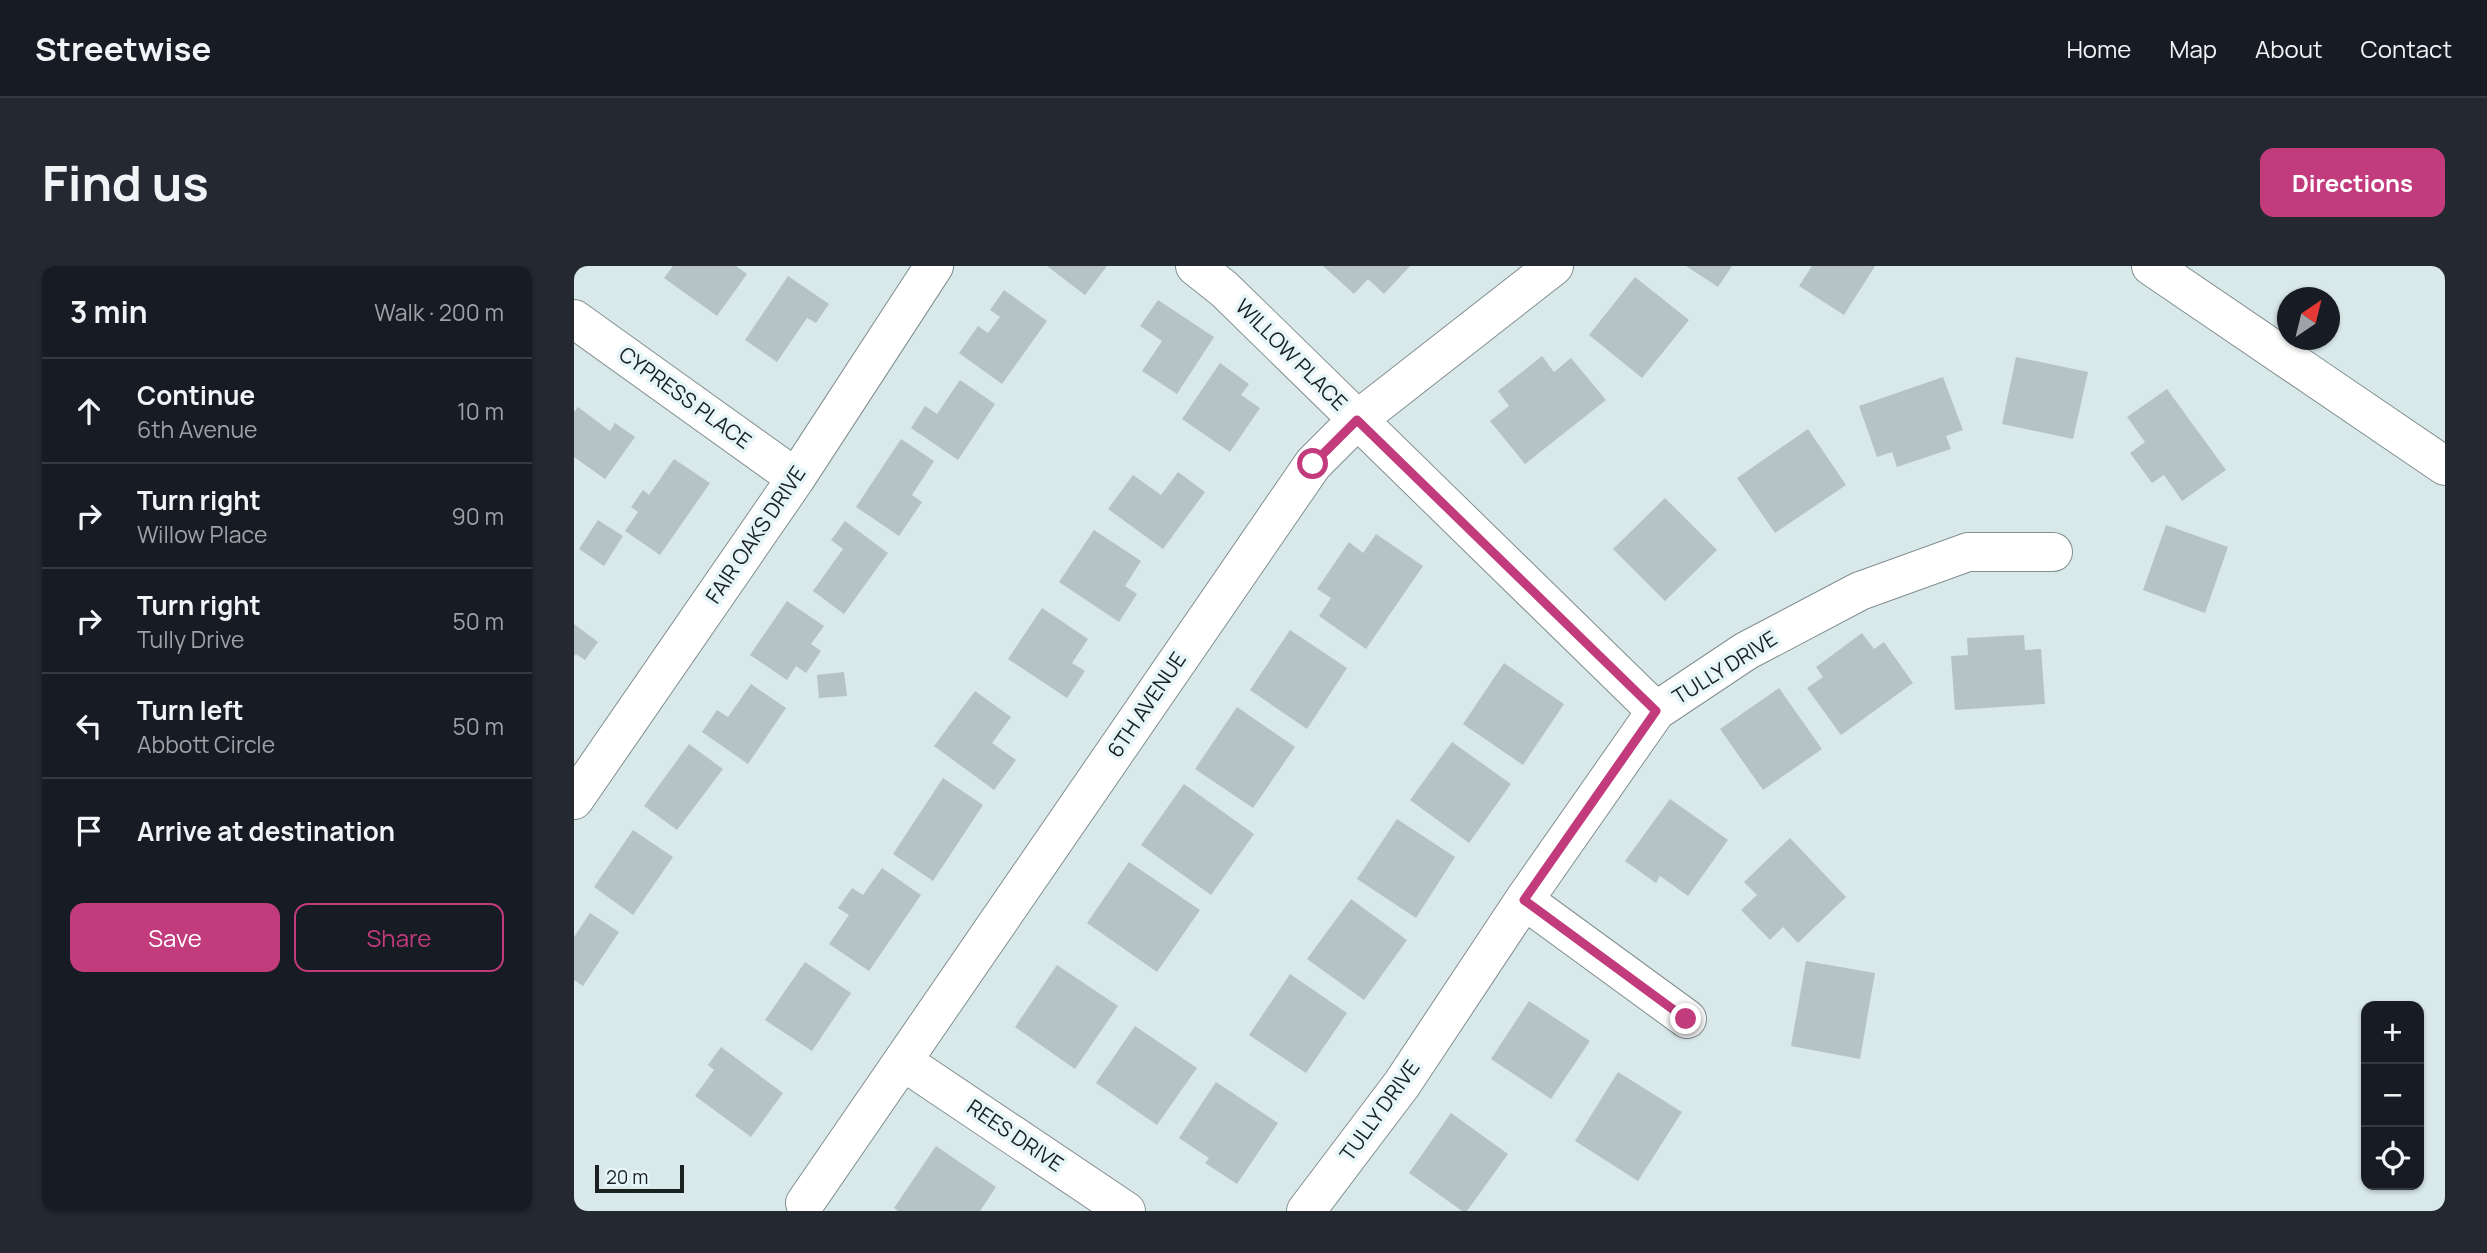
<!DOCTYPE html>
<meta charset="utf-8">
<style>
:root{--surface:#171b24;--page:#242831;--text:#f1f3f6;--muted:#9ea1a6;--line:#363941;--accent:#c23c7d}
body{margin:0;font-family:Manrope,sans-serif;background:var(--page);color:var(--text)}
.controls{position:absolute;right:21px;bottom:21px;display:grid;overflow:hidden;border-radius:14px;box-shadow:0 2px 5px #0004}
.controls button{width:63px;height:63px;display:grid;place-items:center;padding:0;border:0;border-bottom:2px solid var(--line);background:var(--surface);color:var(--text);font:35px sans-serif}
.compass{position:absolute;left:1703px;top:21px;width:63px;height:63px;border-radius:50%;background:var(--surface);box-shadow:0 2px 5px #0004;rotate:35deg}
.scale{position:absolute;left:21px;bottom:18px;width:89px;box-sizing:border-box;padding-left:7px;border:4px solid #1b2121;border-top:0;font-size:19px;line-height:24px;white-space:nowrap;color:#1b2121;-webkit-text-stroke:5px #e6f5f7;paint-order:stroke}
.stop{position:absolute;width:21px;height:21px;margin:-16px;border:5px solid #c23c7d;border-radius:50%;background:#fff}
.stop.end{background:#c23c7d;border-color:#fff;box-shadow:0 2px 7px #0008}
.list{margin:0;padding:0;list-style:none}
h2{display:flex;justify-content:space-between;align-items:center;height:91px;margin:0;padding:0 28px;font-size:30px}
h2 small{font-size:23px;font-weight:400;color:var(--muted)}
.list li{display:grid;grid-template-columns:46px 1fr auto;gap:21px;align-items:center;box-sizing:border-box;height:105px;padding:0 28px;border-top:2px solid var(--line)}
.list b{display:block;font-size:26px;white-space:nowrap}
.list p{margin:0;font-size:23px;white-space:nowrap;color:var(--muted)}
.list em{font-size:23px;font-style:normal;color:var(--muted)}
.actions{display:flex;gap:14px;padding:21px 28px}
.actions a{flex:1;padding:16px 0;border:2px solid var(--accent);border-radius:14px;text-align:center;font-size:24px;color:var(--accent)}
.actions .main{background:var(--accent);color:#fff}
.icon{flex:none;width:38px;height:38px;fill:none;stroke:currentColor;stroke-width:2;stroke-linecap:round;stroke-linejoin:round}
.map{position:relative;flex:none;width:1871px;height:945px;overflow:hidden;border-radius:14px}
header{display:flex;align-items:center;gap:42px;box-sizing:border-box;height:98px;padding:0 35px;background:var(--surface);border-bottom:2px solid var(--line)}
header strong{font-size:33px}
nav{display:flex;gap:38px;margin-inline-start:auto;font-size:24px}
.intro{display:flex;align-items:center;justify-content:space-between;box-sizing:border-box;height:168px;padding:0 42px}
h1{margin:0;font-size:49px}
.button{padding:18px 32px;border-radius:14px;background:var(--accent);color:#fff;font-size:24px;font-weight:700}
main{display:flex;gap:42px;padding:0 42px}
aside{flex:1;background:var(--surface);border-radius:14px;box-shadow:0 2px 5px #0004}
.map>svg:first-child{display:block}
.building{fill:#b5c3c5}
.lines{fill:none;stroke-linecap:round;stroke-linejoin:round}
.minor-casing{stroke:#828f91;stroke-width:40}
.minor{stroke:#fff;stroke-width:38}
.route{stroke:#c23c7d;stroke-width:9}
.labels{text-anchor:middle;stroke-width:7;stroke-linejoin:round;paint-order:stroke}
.street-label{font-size:21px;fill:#1b2121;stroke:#e6f5f7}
</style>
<header>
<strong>Streetwise</strong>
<nav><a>Home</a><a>Map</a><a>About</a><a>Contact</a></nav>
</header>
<div class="intro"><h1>Find us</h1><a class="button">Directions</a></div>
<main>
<aside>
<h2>3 min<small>Walk · 200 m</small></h2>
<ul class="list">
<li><svg class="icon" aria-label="ahead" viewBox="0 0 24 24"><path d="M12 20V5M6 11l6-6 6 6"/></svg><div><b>Continue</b><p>6th Avenue</p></div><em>10 m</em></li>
<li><svg class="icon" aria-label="right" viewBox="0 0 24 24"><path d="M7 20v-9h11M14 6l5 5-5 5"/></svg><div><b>Turn right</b><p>Willow Place</p></div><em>90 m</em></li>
<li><svg class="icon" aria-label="right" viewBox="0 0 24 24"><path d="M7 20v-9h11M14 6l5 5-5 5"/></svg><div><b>Turn right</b><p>Tully Drive</p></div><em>50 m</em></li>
<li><svg class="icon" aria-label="left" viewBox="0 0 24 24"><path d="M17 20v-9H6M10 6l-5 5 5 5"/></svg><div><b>Turn left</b><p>Abbott Circle</p></div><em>50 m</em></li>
<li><svg class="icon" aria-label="arrive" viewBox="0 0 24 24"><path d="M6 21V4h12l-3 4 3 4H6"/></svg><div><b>Arrive at destination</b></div></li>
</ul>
<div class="actions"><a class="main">Save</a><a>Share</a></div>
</aside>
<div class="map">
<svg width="1871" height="945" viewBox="0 0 1871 945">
<rect width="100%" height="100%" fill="#d9e8e9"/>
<!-- building -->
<path class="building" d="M99,0h63l11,8 -30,42 -53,-38z
M473,0h60l-22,29z
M749,0h87l-26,28 -16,-15 -14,15z
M1112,0h46l-14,21z
M1238,0h63l-31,49 -45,-29z
M214,10l41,28 -13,19 -9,-5 -30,44 -32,-22z
M1061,11l54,43 -47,58 -53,-43z
M430,24l43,31 -45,63 -43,-31 19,-27 10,7 12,-16 -10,-7z
M584,34l56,37 -37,57 -35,-23 20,-30 -22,-15z
M968,90l12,16 17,-14 35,42 -81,64 -35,-43 19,-15 -11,-15z
M1442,91l72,15 -15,67 -71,-15z
M646,97l29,21 -8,11 19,13 -30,44 -48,-33z
M1369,111l20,53 -17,6 5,13 -54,18 -5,-15 -15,5 -18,-51z
M386,114l35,24 -37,56 -47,-32 14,-22 12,8z
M1593,123l59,81 -44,31 -18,-26 -12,8 -22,-30 15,-11 -18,-25z
M4,141l32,24 5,-8 20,14 -30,42 -31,-22v-45z
M1234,163l38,56 -71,48 -38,-55z
M327,173l33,22 -22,34 10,7 -23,34 -43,-29z
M100,193l36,24 -50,72 -35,-24 13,-19 -7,-5 12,-17 6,5z
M604,206l27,20 -42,57 -55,-40 25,-34 28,20z
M1091,232l52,52 -52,51 -52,-52z
M24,254l25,16 -19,30 -25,-17z
M271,255l43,32 -44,61 -31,-23 30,-42 -12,-9z
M1592,259l62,22 -23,66 -62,-23z
M520,264l47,31 -16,25 12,8 -18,28 -60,-40z
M802,268l47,32 -57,83 -47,-33 12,-18 -14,-9 32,-47 14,11z
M213,335l37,25 -13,18 10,7 -15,22 -10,-7 -9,14 -37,-25z
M468,342l46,31 -16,24 13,8 -18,27 -59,-39z
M0,358l24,18 -13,18 -9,-6 -2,2z
M716,364l57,38 -40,61 -57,-39z
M1288,367l12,16 10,-7 29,41 -72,52 -34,-47 16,-11 -7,-10z
M1450,369l1,15 16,-1 4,55 -90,6 -4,-54 17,-1 -1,-17z
M930,397l60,41 -41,61 -60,-41z
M270,406l3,24 -28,2 -2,-23z
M177,418l35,24 -38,56 -46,-32 15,-22 11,7z
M1205,422l43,61 -59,41 -43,-61z
M401,425l36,26 -19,26 24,17 -22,30 -60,-44z
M663,441l58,40 -42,61 -58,-39z
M878,476l59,42 -42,59 -59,-43z
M115,478l34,25 -46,61 -33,-24z
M369,512l40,27 -50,76 -40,-27z
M610,518l70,50 -43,61 -70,-50z
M1096,533l58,41 -40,56 -28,-20 -4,7 -31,-22z
M823,553l58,38 -39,61 -59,-39z
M59,564l40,27 -40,58 -39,-28z
M1216,572l56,59 -48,46 -15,-16 -13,13 -29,-30 16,-15 -13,-13z
M555,596l71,48 -43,62 -70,-49z
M308,602l39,27 -52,76 -40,-27 20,-29 -11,-7 14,-20 11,7z
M777,633l56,41 -43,60 -57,-41z
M16,647l29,19 -36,54 -9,-6v-43z
M1232,695l69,12 -15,86 -69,-13z
M231,696l46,31 -39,58 -47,-31z
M483,699l61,41 -43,63 -60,-42z
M716,708l57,39 -41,60 -57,-38z
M955,735l61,40 -39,58 -60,-40z
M561,760l62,42 -40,57 -61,-42z
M147,781l62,46 -32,44 -56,-41 19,-26 -6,-5z
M1044,806l64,40 -44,69 -63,-40z
M642,816l62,41 -41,61 -32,-21 4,-5 -30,-20z
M877,847l57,41 -41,57h-5l-53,-38z
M362,880l60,41 -16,24h-82l-4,-3z"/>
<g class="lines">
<!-- minor casing -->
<g class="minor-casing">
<path id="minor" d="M621,0l29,23 432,422
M1577,0l294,200
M0,53l222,159
M0,534l222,-322 138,-212
M950,634l163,119
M330,796l222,149
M231,937l508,-739 44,-44 197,-154
M732,945l96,-127 122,-184 132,-189 90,-60 114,-60 108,-39h85"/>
</g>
<!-- minor -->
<use href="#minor" class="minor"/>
</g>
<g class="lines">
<!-- route -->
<path class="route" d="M739,198l44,-44 299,291 -132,189 162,119"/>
</g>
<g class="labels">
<!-- street labels -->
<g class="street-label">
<text transform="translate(717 89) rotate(45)" y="7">WILLOW PLACE</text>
<text transform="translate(111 132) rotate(36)" y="7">CYPRESS PLACE</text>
<text transform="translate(182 269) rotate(-56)" y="7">FAIR OAKS DRIVE</text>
<text transform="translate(1151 402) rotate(-32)" y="7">TULLY DRIVE</text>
<text transform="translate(573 439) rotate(-56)" y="7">6TH AVENUE</text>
<text transform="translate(806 845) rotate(-54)" y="7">TULLY DRIVE</text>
<text transform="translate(441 870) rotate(34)" y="7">REES DRIVE</text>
</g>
</g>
</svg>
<div class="controls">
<button>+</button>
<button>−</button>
<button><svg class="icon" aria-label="locate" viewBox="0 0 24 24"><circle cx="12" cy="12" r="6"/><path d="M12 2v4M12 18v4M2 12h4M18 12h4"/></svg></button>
</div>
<svg class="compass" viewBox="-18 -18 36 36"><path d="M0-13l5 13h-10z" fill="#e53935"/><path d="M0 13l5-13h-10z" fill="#9ea1a6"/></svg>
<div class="scale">20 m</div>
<div class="stop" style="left:739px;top:198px"></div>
<div class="stop end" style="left:1112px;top:753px"></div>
</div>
</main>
